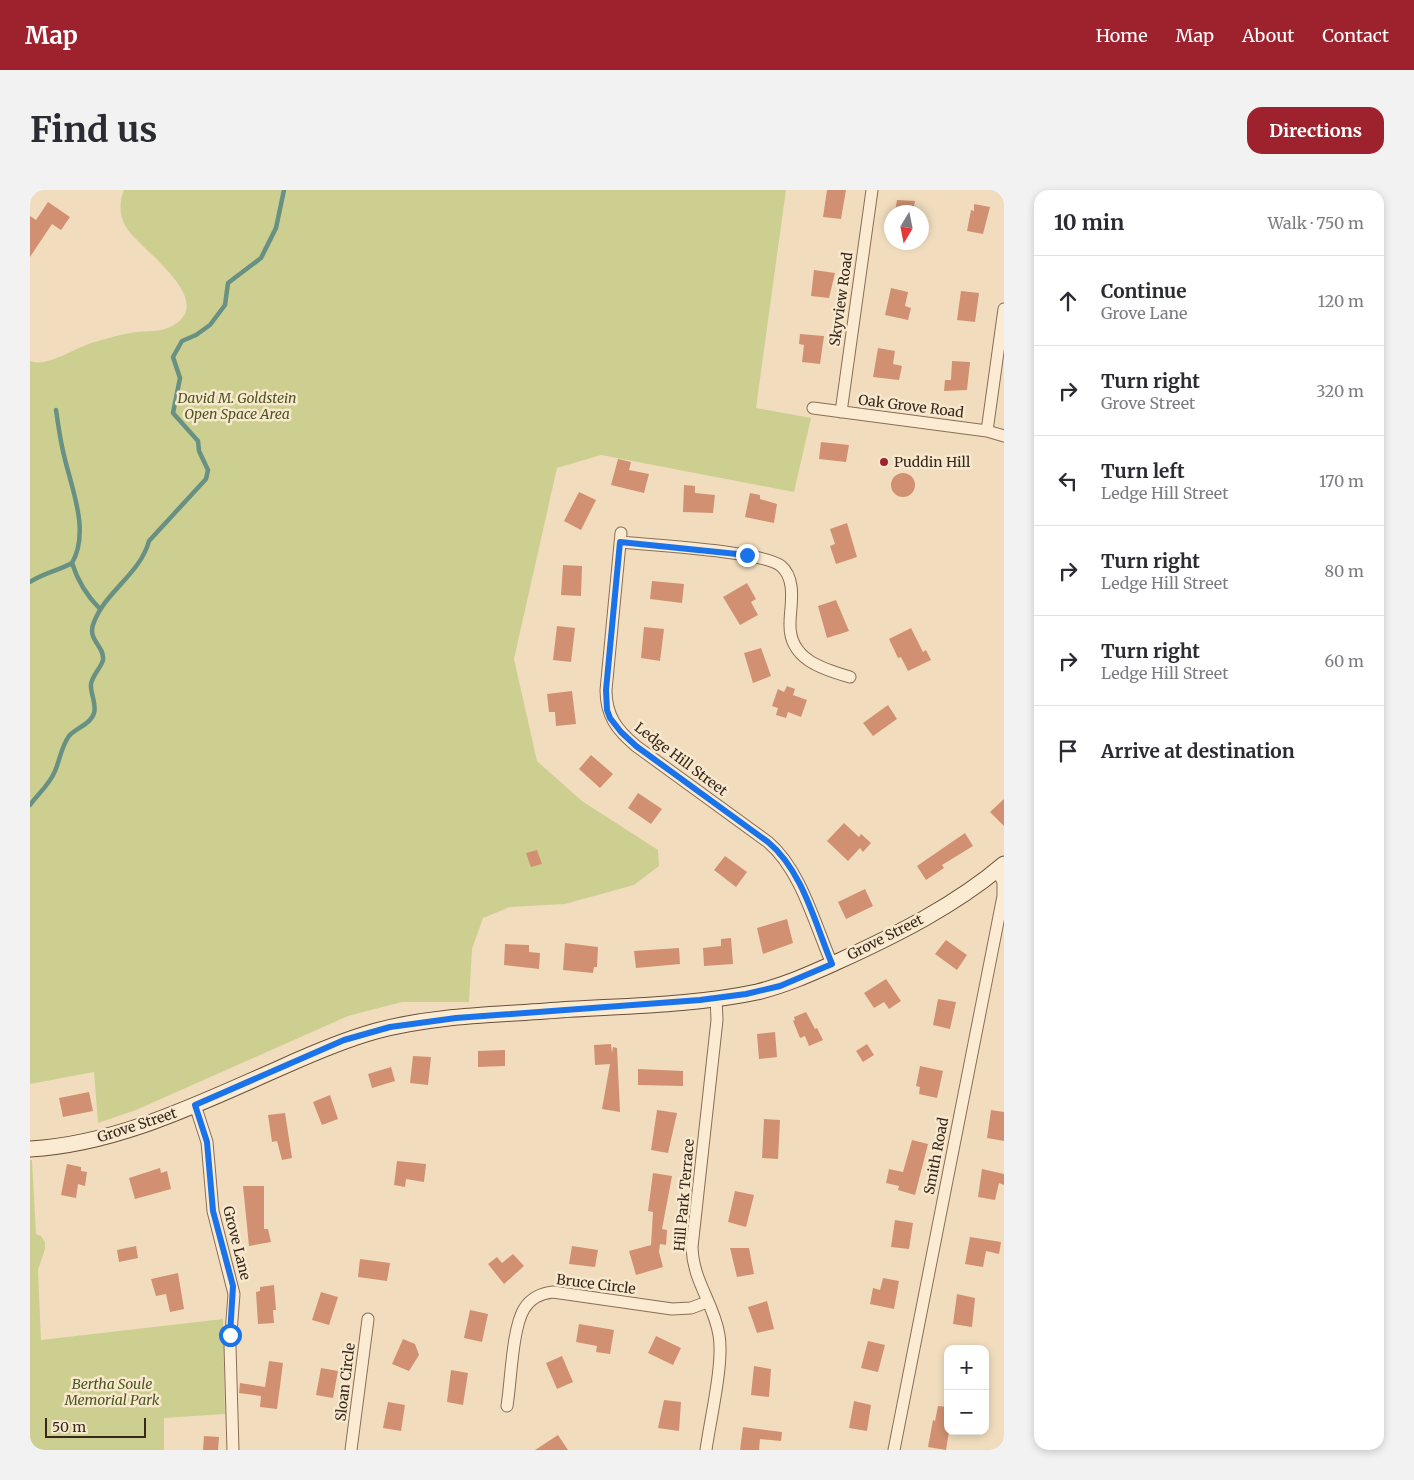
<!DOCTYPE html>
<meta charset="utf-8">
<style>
:root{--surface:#fff;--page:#f2f2f3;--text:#2b2b33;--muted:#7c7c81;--line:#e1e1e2;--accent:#9d222e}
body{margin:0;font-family:Merriweather,serif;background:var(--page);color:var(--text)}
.controls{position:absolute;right:15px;bottom:15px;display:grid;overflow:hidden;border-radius:10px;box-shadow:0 2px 8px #0003}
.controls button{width:45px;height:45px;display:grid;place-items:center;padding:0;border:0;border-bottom:1px solid var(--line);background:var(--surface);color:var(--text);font:25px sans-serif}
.compass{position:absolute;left:854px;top:15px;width:45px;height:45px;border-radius:50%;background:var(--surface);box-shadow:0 2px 8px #0003;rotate:190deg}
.scale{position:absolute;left:15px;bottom:12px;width:101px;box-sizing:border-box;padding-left:5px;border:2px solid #38271b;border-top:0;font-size:14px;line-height:18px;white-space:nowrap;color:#38271b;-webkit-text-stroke:4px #f7e8ce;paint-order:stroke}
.stop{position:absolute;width:15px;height:15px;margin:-11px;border:4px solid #1a73e8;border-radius:50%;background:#fff}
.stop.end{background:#1a73e8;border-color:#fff;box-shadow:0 1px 5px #0008}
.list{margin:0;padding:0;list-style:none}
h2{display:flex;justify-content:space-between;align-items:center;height:65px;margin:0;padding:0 20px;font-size:21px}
h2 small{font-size:16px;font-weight:400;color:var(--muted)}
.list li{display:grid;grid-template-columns:32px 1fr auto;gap:15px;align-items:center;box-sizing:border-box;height:90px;padding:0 20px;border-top:1px solid var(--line)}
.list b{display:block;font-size:19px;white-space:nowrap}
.list p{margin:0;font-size:16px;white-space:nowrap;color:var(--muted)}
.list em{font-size:16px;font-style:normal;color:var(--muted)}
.icon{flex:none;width:28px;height:28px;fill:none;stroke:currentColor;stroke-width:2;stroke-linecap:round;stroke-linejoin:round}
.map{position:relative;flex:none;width:974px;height:1260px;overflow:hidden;border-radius:15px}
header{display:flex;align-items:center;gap:30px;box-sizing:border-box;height:70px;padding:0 25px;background:var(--accent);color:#fff}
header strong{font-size:24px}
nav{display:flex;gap:28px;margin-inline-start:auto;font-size:18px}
.intro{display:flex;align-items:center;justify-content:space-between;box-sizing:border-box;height:120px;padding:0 30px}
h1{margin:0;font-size:35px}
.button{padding:12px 22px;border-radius:15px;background:var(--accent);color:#fff;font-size:18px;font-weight:700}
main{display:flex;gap:30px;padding:0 30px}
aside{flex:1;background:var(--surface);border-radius:15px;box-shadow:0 2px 8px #0003}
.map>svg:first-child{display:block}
.green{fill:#cdcf91}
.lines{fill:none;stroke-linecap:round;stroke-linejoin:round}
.stream{stroke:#689083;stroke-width:4.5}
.building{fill:#d19071}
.street-casing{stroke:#8a6d56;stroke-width:13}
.secondary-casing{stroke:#6b4e39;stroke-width:17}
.street{stroke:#fbebd2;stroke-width:11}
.secondary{stroke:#fbebd2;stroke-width:15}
.route{stroke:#1a73e8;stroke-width:6}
.poi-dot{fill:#9d222e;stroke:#f7e8ce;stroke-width:2}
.labels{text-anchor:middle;stroke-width:5;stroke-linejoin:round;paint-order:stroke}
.street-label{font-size:14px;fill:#38271b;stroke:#f7e8ce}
.park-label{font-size:14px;font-style:italic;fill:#4d5620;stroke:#f7e8ce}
.poi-label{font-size:14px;fill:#38271b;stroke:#f7e8ce;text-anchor:start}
</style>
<header>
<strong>Map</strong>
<nav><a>Home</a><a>Map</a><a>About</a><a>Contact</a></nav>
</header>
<div class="intro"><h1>Find us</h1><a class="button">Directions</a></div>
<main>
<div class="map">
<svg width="974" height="1260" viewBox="0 0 974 1260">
<rect width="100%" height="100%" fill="#f1ddbe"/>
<!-- green -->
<path class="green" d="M94,0h662l-30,218 55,10 -17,74 -193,-37 -44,13 -43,191 23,102 45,40 76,49 1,16 -25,19 -69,19 -55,3 -27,11 -11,31 -3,53h-67l-54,14 -212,94 -38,13 -4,-51 -64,12v-723c18,7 47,-15 65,-19 13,-4 27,-8 41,-10 11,-1 24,0 34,-5 51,-25 -30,-77 -44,-100 -7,-11 -7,-26 -2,-37z
M0,970h2l4,74 5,2 4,6v7l-7,21 3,70 182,-21 2,95 -61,4v32h-134z"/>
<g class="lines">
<!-- stream -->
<path class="stream" d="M26,220c2,14 4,28 7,41 7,34 28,79 9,112 6,19 14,32 28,46
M0,392c13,-9 28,-11 42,-19
M0,615c8,-11 20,-21 25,-34 5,-11 6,-24 14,-35 7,-8 22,-12 25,-23 3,-9 -4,-20 -3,-29 2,-10 10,-16 12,-24 2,-14 -17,-20 -9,-38 12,-31 46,-48 55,-81l57,-62 2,-9 -9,-19 -1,-10 -25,-28 7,-35 -7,-21 9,-16 14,-6 14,-10 15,-20 3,-22 33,-25 15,-30 8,-38"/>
</g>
<!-- building -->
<path class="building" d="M797,0h19l-5,29 -18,-2z
M867,10l18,1 -2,11h-18z
M18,12l22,15 -9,13 -9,-6 -22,33v-41l6,4z
M944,14l16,3 -7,27 -16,-3 4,-21 3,1z
M784,80l21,3 -6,25 -18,-2z
M861,98l17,4 -3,14 6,2 -3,12 -23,-5z
M931,101l18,2 -4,29 -18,-2z
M770,144l24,2 -4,28 -18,-2 2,-17 -5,-1z
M848,158l17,3 -2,13 9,2 -3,14 -26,-3z
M922,171l18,1 -3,28 -23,1 1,-11h6z
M791,252l28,3 -3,17 -27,-3z
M588,269l13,3 -2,8 20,4 -5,19 -33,-8z
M861 295a12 12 0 1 1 24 0a12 12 0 1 1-24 0Z
M654,295l11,1v7l20,2 -2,18 -30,-1z
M549,302l17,8 -15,30 -17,-9z
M720,303l10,2v4l17,5 -3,19 -29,-6z
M817,333l10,34 -21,7 -6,-18 5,-2 -5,-15z
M533,375l19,1 -1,30 -20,-1z
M622,391l32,3 -2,19 -32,-4z
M717,393l9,16 -5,3 7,13 -18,10 -17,-28z
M806,410l13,31 -22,7 -9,-32z
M527,436l18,2 -4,34 -18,-2z
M614,437l20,2 -4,32 -19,-3z
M881,438l12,24 3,-2 5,10 -23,11 -7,-14 -3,1 -9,-19z
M731,458l10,28 -18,7 -9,-30z
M757,496l8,3 -2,6 14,5 -6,17 -13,-5 -2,6 -10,-3 2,-7 -6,-2 6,-17 6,3z
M542,501l4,33 -20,2 -1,-14h-6l-2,-18z
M858,515l9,14 -24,17 -10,-13z
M561,565l22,19 -13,14 -21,-19z
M608,603l24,16 -11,15 -23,-16z
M974,609v27l-14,-14z
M814,633l15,14 2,-3 10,9 -8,9 -3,-4 -12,13 -21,-20z
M935,643l8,13 -31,19 2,3 -18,12 -9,-14z
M507,660l5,14 -11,3 -5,-14z
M695,666l22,16 -11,15 -22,-17z
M835,699l8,17 -27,13 -8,-17z
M757,729l6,24 -30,11 -6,-26z
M701,748l2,26 -29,2 -1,-18 18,-2v-7z
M916,750l21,15 -10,15 -22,-16z
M535,753l33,4 -1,20h-3l-1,6 -30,-3z
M475,754l24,1v7l11,1 -1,16 -35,-4z
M649,758l1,16 -44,4 -2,-17z
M856,789l15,22 -12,8 -5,-7 -10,6 -10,-15z
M908,809l18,3 -6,27 -17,-4z
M776,822l9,17 2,-1 6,12 -14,6 -4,-10 -5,2 -7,-17 2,-1 -1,-3z
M745,842l2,25 -18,2 -2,-25z
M581,854l1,9 1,-6 4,1 3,64 -18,-3 8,-45 -15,1 -1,-20z
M837,854l7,11 -11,7 -7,-11z
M475,860v16l-27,1v-16z
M383,866l18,1 -3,28 -18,-2z
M890,876l23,5 -6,27 -18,-4 1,-7 -4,-1z
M361,877l4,14 -23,7 -4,-14z
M608,879l45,2v15l-45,-1z
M59,902l4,19 -30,6 -4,-19z
M300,905l8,24 -16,6 -9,-23z
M627,920l20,3 -9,40 -17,-3z
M961,920l13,2v29l-17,-3z
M255,923l7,45 -10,2 -5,-19 -5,1 -4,-27z
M734,929l16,1 -2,39 -16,-1z
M882,950l16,4 -13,51 -17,-5 1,-4 -13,-3 3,-14 14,3z
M367,971l29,3 -2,18 -18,-3 -1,8 -11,-2z
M37,974l14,3v4l6,1 -2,14 -7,-2 -2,14 -15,-3z
M130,978l1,5 6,-2 4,18 -36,10 -6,-21z
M952,979l22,5v11l-5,-2 -4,17 -17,-3z
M623,983l19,3 -10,53 5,1 -1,15 -6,-1 -1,8 4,15 -27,8 -7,-24 22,-6 2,-33 -5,-1z
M213,996h21v43h4l3,13 -22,4z
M705,1001l19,4 -8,32 -18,-5z
M865,1030l18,3 -4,26 -18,-2z
M940,1047l31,5 -2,12 -13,-3 -3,16 -18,-3z
M106,1056l2,12 -19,4 -2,-12z
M542,1056l26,4 -3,17 -26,-3z
M700,1058h19l5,26 -17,3z
M483,1064l11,12 -20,18 -16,-20 9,-7 5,6z
M330,1069l30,4 -3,18 -29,-4z
M148,1083l6,36 -14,3 -4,-18 -10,2 -5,-17z
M853,1088l16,3 -5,28 -24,-5 3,-16 7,2z
M244,1095l2,25h-3l1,13 -16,1 -2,-32 4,-1v-4z
M291,1102l17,5 -9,28 -17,-5z
M927,1104l18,4 -3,29 -19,-3z
M737,1111l7,28 -17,4 -9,-26z
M440,1120l18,4 -6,28 -18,-4z
M549,1134l35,6 -4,24 -14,-2 1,-6 -21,-4z
M626,1146l25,12 -8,17 -25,-12z
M373,1149l12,5 4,11 -10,16 -17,-7z
M838,1151l17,4 -7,27 -17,-4z
M532,1166l11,26 -16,7 -11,-26z
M239,1171l14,2 -6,46 -17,-2 1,-11 -22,-3 1,-10 25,4z
M724,1176l17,3 -2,28 -18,-2z
M291,1178l17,3 -5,27 -17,-3z
M421,1180l17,3 -5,32 -16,-3z
M634,1210l17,2 -2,29 -21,-3z
M824,1211l17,4 -4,26 -18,-3z
M358,1212l17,3 -4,26 -18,-3z
M908,1216l10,1 1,24 -3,19 -18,-3 5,-27 2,1z
M713,1237l39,5 -1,9 -21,-2 -1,11h-19z
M528,1245l10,15h-33z
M174,1246l15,1 -1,13h-15z"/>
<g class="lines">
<!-- street casing -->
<g class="street-casing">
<path id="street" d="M783,218l174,23 17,5
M811,222l31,-222
M957,241l17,-122
M591,343l-15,157c0,26 11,40 30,56l132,96c33,28 47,83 64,122
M590,352c29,3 143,9 161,24 6,5 9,13 10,20 2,13 -1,25 -1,38 -1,35 32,45 60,53
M165,915l12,37 6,69 21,83 -4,52 3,104
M477,1216c4,-24 5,-77 17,-97 6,-10 17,-16 29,-17l119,17 19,-1 16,-6
M321,1260l17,-131
M676,1260c4,-30 18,-87 13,-115 -5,-32 -26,-53 -27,-88l25,-227 -1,-22
M864,1260l109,-554v-14l-6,-12"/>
</g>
<!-- secondary casing -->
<g class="secondary-casing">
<path id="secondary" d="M0,959c88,-5 170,-46 250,-81 31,-14 63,-28 96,-37 55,-15 114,-16 170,-20 67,-5 146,-5 211,-19 29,-7 55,-19 82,-31 57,-26 117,-56 165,-97"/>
</g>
<!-- street -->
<use href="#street" class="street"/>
<!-- secondary -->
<use href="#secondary" class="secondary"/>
</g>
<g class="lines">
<!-- route -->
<path class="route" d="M200,1145l3,-49 -20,-75 -6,-69 -12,-37 149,-65 46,-13 66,-9 244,-18 46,-6 34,-8 52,-22c-17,-40 -29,-93 -64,-122l-132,-96 -15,-14 -11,-14 -3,-8 -1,-20 14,-148 127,13"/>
</g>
<!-- markers -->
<circle class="poi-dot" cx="854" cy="272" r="5"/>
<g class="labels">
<!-- street labels -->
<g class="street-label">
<text transform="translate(811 109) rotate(-82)" y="5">Skyview Road</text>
<text transform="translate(881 216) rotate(7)" y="5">Oak Grove Road</text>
<text transform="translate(651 569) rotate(37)" y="5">Ledge Hill Street</text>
<text transform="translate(855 747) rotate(-27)" y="5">Grove Street</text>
<text transform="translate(107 935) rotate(-18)" y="5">Grove Street</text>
<text transform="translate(906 966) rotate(-79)" y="5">Smith Road</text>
<text transform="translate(654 1005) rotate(-85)" y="5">Hill Park Terrace</text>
<text transform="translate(207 1053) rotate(76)" y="5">Grove Lane</text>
<text transform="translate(566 1094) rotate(7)" y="5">Bruce Circle</text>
<text transform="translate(315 1192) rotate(-83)" y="5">Sloan Circle</text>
</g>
<!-- park labels -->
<g class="park-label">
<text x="207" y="213">David M. Goldstein<tspan x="207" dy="16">Open Space Area</tspan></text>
<text x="82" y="1199">Bertha Soule<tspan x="82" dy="16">Memorial Park</tspan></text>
</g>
<!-- poi labels -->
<g class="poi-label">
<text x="864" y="277">Puddin Hill</text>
</g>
</g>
</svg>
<div class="controls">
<button>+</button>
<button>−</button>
</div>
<svg class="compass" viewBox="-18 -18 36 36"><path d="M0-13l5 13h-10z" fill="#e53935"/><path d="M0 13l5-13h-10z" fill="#7c7c81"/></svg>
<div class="scale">50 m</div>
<div class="stop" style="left:200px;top:1145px"></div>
<div class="stop end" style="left:717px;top:365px"></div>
</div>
<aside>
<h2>10 min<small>Walk · 750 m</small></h2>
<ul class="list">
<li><svg class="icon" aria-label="ahead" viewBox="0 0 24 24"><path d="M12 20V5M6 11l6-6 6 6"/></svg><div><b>Continue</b><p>Grove Lane</p></div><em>120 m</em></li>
<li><svg class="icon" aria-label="right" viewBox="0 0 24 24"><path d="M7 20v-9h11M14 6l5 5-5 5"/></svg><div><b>Turn right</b><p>Grove Street</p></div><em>320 m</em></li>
<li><svg class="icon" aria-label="left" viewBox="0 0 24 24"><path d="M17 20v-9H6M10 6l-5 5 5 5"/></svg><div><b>Turn left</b><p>Ledge Hill Street</p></div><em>170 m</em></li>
<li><svg class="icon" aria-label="right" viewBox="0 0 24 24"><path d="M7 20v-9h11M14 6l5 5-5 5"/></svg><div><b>Turn right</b><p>Ledge Hill Street</p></div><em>80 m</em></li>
<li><svg class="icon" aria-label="right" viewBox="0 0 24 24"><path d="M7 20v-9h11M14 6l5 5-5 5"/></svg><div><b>Turn right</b><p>Ledge Hill Street</p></div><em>60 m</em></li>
<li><svg class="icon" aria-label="arrive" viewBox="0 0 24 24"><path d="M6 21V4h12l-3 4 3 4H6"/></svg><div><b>Arrive at destination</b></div></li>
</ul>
</aside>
</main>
